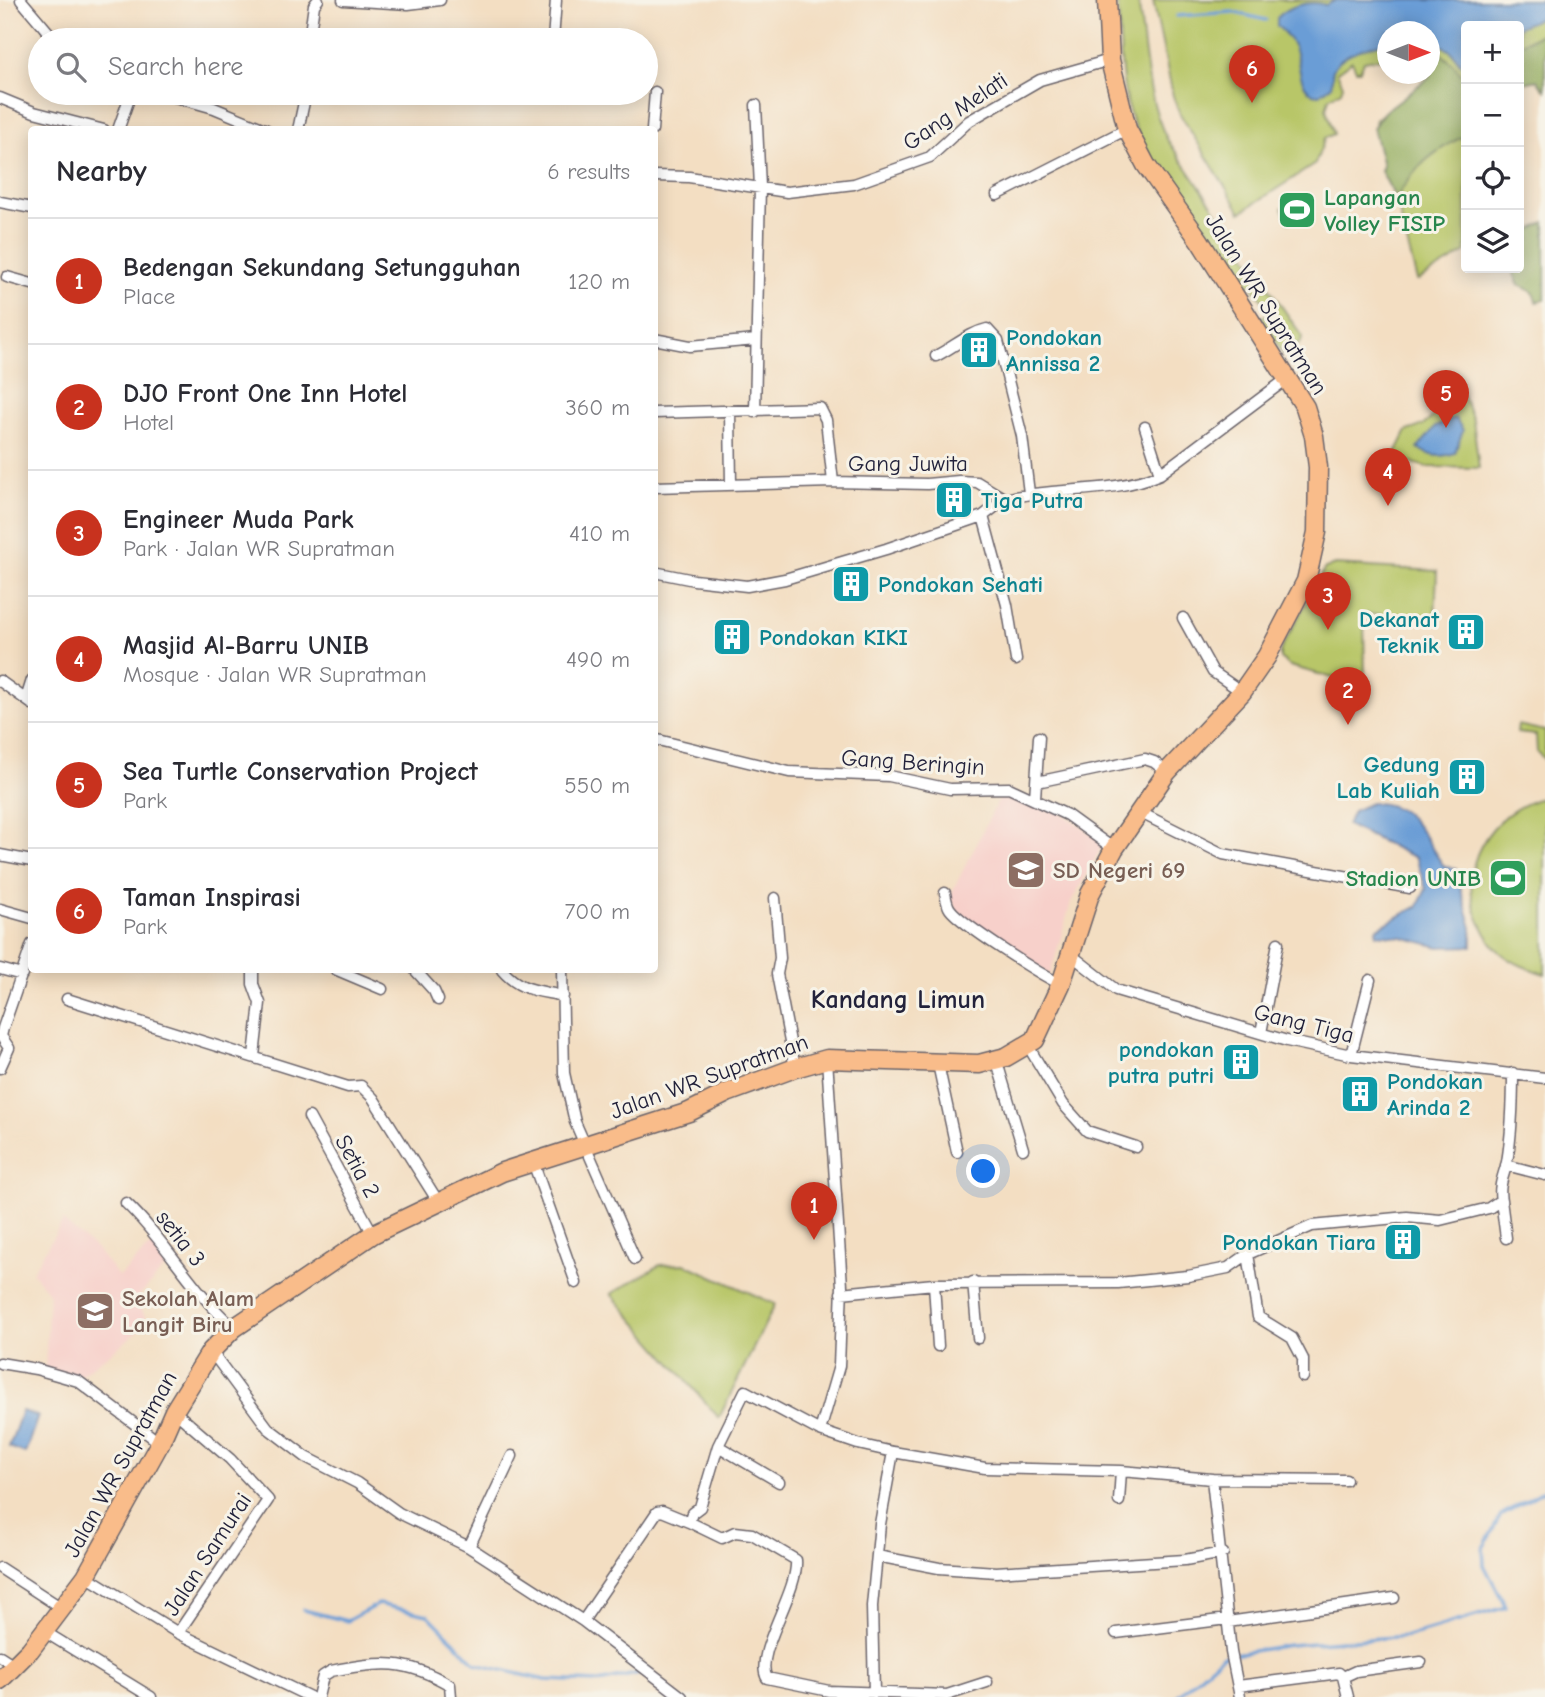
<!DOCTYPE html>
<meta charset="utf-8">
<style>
:root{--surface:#fff;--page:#f2f2f3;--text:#2b2b33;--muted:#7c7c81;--line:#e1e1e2;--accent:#c8321e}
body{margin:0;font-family:"Comic Neue",sans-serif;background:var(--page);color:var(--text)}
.controls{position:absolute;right:21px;top:21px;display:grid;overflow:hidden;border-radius:7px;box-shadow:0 4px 18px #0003}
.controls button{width:63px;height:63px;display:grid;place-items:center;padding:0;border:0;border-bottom:2px solid var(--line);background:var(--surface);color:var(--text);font:35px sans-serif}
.compass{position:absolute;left:1377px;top:21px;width:63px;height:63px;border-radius:50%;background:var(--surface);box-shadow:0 4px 18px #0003;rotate:90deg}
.you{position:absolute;left:984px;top:1172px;width:24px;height:24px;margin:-18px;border:5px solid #fff;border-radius:50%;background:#1a73e8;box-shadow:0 0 0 10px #1a73e833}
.badge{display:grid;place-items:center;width:46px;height:46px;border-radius:50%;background:var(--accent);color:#fff;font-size:23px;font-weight:700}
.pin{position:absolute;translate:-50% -58px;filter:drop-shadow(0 2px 4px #0008)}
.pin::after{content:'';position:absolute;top:37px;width:24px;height:21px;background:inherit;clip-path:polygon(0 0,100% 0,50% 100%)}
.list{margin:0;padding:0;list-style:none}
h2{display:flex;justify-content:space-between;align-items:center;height:91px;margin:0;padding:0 28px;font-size:30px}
h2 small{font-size:23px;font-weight:400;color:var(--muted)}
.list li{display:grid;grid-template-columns:46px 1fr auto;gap:21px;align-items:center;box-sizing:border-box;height:126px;padding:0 28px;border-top:2px solid var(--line)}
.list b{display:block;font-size:26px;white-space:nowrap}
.list p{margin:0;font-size:23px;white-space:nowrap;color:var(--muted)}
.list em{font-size:23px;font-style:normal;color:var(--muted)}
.icon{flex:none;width:38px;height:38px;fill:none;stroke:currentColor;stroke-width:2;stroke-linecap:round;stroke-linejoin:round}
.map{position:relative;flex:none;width:1545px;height:1697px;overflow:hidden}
.search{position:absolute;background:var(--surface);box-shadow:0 4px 18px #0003;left:28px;top:28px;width:630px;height:77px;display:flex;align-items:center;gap:18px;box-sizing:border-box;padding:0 24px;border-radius:38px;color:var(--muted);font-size:26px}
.panel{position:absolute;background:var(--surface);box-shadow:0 4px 18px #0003;left:28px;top:126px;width:630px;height:847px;border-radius:7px}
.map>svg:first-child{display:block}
.built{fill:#f7d0ca}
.green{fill:#b8c668;stroke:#6d7452;stroke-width:2}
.forest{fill:#92ab5c;stroke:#5a664c;stroke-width:2}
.water{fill:#6b9dd6;stroke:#466088;stroke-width:2}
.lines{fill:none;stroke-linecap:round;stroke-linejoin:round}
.stream{stroke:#6b9dd6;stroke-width:3.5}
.street-casing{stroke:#6b646a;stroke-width:13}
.highway-casing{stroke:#6b646a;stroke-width:21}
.street{stroke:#fff;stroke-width:10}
.highway{stroke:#f9bc8a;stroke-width:18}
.labels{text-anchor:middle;stroke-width:6;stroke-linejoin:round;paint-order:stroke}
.street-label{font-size:23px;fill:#22223b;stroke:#f7f3e8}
.leisure-label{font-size:23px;font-weight:bold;fill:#27864d;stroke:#f7f3e8;text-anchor:start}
.culture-label{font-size:23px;font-weight:bold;fill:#0d838f;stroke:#f7f3e8;text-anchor:start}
.education-label{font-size:23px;font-weight:bold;fill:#785e54;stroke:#f7f3e8;text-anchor:start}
.quarter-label{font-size:26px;font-weight:bold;fill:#22223b;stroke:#f7f3e8}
</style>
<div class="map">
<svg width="1545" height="1697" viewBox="0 0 1545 1697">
<rect width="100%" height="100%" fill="#f7f3e8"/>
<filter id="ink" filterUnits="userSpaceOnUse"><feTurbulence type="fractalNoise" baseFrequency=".0143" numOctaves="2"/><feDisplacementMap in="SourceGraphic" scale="14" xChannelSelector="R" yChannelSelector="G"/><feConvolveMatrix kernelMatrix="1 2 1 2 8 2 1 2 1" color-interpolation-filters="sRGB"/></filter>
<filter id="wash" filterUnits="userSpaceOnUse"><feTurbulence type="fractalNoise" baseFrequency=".00686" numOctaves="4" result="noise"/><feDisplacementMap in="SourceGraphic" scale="28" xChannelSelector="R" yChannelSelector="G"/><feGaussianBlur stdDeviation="1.57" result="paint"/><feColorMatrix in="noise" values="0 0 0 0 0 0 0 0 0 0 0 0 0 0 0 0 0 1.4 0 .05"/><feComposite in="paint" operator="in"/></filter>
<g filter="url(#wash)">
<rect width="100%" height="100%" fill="#f3dec2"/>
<!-- built -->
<path class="built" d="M1004,789l61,26 39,28 -33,59 -21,73 -91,-62 -10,-15z
M63,1221l35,30 21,26 34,-34 16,21 -34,36 13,21 -24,22 -44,32 -2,6 -33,-10 4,-77 -17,-22z"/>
<!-- green -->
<path class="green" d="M1117,0h21c7,45 8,98 29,139l135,197 -1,6 -18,12 -22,-36 9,-6 -19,-28 -9,5c-34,-53 -90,-114 -111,-172 -13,-37 -9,-78 -14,-117z
M1153,0h392v90l-8,-10 -18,4v-58h-53v226l-49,29 -21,-82 -15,-28c5,-18 -11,-34 -5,-52l55,-44 -1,-43h-42l-2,25 -22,4 -4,9h-4l-4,-9 -15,11 6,13 -2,6 -12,7 -3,11 8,25 -9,4 -10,26 -74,48 -61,-98 -7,-18z
M1305,197l7,14 -23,12 -7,-15z
M1460,389l13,31 6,48 -53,-1 -32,-10 13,-26c31,-8 29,-25 53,-42z
M1336,565l101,6 -2,45 -71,-2 1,73 -75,-21 -10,-8v-7l45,-83z
M1518,725l27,6v29l-8,-8 -1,-17 -19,-2z
M1545,797v177c-16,-5 -31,-10 -44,-21 -10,-8 -16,-20 -21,-31 -26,-54 9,-111 65,-125z
M685,1264l90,40 -56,114 -108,-124 49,-29z"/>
<!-- forest -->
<path class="forest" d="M1545,32v58l-8,-10 -18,4v-40z
M1430,46c45,30 36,38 36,89 -34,17 -51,31 -70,64l-15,-28 2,-6 -10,-37 11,-16 45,-34 3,-8z
M1545,222v78l-9,2 -3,-10 -14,-7 -8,-17h8v-22l12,-7 -5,-6z"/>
<!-- water -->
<path class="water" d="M1336,0h204l5,16 -26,11 -53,-1v45l-14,-19 -22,-14v-6h-42l-1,9c-16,6 -47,11 -54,29 -2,5 0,11 -2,16l-13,9 -5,-1c-23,-17 -4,-42 -36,-68v-8c12,-13 33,-18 49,-13z
M1455,418l8,12 -8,23c-13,5 -26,4 -37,-5l17,-21z
M1371,803c43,-1 51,34 73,63l12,3 -1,16 5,1 12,42v18l-33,1 -37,-10 -25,-3 -1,-5 42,-23 8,-17 -10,-31 -69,-33 6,-14z
M22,1411l16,5 -13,37 -16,-6z"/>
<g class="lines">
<!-- stream -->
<path class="stream" d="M1177,16l55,-4 34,8
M304,1610l43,11 31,-17 50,11 48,49 69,16 54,2 46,-10
M1176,1697l46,-41 67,-11 119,-9 98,-29 -22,-42 -1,-17 18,-33 44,-25"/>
</g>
</g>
<g filter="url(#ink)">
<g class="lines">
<!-- street casing -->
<g class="street-casing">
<path id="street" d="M21,0l34,40
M343,0l65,4 32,-4
M309,40l5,-35 4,-5
M553,40l3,-40
M161,93l53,15 53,22
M0,98l34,14 70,18
M118,130l13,-37
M298,130l8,-37
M652,130l3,-38
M654,176l35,1 98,15 67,-8 76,-27 39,-36 71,-41 70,-20
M997,195l130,-66
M0,202l32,6
M7,277l25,7
M654,339l36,7 66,-6
M936,356c18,-9 33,-23 51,-27l11,12 24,95 7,57
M730,412l1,73
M755,412l5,-225 -4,-82
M654,413l166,-5 6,12 7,62
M1145,427l15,47
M654,487l179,-5 94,2 32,-3 18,1 28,17c51,-13 106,-4 155,-25l128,-96
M983,516l24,89 9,55
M654,572l40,8 53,6 38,-7 101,-30 97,-33 22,-17
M1183,618l30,54 29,20
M0,681l32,23
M26,699l6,-19
M654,739l135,33 100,4 61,13 59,-1 58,27 47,34
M1037,782l108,-23 9,3 13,10
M1035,798l4,-61
M1139,812l84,42 187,34
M0,855l32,6
M945,893c1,6 2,12 5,16 11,15 92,67 111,75
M775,898l5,60 -3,16 18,94
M0,909l32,9
M1070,954l46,36 171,51 64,14 194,23
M0,969l22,6
M253,970v14l7,19 -6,53
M337,970l45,19
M415,970l19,21 4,9
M502,970c18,21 35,20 61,26
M562,970l2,103 11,49 60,137
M67,999l281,88 13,-1 12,12 66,105
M1261,1033l17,-90
M1028,1046l35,58 24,27 49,16
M1351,1055l19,-75
M996,1059l27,90
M938,1064l19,88
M0,1068l9,-20 -8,-12 2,-8 29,-84
M309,1117l64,117
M533,1162l43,121
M1506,1165l39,10
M1501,1200l5,38
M126,1203c40,38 66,88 108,125
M1248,1254l10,63 34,21 11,21v18
M973,1282l5,56
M934,1284l4,62
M841,1293l93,-9 184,-1 70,-7 40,-8 20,-14 64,-28 95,-9 33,3 49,-12 12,-8c-3,-14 3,-25 6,-38 5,-30 6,-59 6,-89
M211,1351l57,77 38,29 51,26 42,30 70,34 114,74 99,76
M0,1363l36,6 42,12 82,62
M174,1411l56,48 38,41 -90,133
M820,1431l19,-65 3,-80 -15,-227
M718,1446l61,36
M1212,1479l134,1
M1119,1501l2,-30
M689,1522l33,16 13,-6 17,2 44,26c3,31 -43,95 -29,118l62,13 118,4 40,-13
M469,1547l43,-91
M877,1556l62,12 57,4 189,-12 38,-7
M0,1568l63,41
M86,1576l92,57 132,64
M583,1621l74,-109 5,-1 27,11 3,-9 8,-6 18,-61 27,-55 75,40 38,13 35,8 92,16 136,3 91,8 19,173 9,45
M1228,1622l166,-24
M45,1632l106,65
M1116,1633l112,-14
M0,1656l14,9
M1343,1677l13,-6 65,-9
M1238,1686l101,-13 4,4 5,20
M874,1693l-2,-87 8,-82 13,-72
M318,1697l5,-21 8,-5c50,-10 75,-12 119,14l1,12"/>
</g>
<!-- highway casing -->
<g class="highway-casing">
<path id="highway" d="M0,1680l30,-30 56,-74 74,-133 14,-32 37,-60 23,-23 139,-94 129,-62 187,-60 38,-19 68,-25 32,-9 152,5 27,-7 29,-17 26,-56 29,-90 24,-45 53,-77 75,-80 25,-36 39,-75 11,-49 1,-65 -4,-31 -9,-29 -105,-166 -54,-76 -19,-36 -17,-69 -3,-60"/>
</g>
<!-- street -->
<use href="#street" class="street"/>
<!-- highway -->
<use href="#highway" class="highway"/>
</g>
</g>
<!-- icons -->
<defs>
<g id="stadium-square" transform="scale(2.0125)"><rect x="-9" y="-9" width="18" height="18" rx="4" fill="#2e9e5b" stroke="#f7f3e8"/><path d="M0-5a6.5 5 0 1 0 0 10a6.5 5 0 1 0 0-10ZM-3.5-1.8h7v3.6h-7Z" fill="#fff"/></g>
<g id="building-square" transform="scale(2.0125)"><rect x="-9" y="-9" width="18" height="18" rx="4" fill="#0f9aa8" stroke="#f7f3e8"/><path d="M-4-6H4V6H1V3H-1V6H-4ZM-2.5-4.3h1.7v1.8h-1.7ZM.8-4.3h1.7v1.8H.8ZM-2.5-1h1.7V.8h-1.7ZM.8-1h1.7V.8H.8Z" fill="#fff"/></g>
<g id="school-square" transform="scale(2.0125)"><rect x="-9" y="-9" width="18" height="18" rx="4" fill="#8d6e63" stroke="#f7f3e8"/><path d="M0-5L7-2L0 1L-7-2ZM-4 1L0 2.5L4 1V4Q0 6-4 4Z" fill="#fff"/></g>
</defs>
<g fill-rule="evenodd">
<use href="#stadium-square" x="1297" y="210"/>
<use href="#building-square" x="979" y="350"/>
<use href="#building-square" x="954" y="500"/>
<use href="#building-square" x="851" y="584"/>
<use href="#building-square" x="1466" y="632"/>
<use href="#building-square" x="732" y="637"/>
<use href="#building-square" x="1467" y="777"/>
<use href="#school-square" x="1026" y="870"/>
<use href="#stadium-square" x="1508" y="878"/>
<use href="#building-square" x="1241" y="1062"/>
<use href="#building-square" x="1360" y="1094"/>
<use href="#building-square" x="1403" y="1242"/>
<use href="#school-square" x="95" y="1311"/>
</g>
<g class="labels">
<!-- street labels -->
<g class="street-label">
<text transform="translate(955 111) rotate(-34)" y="8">Gang Melati</text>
<text transform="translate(1267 304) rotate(58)" y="8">Jalan WR Supratman</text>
<text x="908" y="471">Gang Juwita</text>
<text transform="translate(913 762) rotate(4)" y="8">Gang Beringin</text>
<text transform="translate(1304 1023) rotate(14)" y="8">Gang Tiga</text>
<text transform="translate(709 1076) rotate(-20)" y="8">Jalan WR Supratman</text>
<text transform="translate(358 1166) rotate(61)" y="8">Setia 2</text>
<text transform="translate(181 1238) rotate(52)" y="8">setia 3</text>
<text transform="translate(120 1464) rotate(-61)" y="8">Jalan WR Supratman</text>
<text transform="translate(207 1554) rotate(-57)" y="8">Jalan Samurai</text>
</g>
<!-- leisure labels -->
<g class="leisure-label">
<text x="1324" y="205">Lapangan<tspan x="1324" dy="26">Volley FISIP</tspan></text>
<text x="1481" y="886" text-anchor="end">Stadion UNIB</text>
</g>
<!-- culture labels -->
<g class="culture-label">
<text x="1006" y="345">Pondokan<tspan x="1006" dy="26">Annissa 2</tspan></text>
<text x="981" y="508">Tiga Putra</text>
<text x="878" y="592">Pondokan Sehati</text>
<text x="1439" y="627" text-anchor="end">Dekanat<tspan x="1439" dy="26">Teknik</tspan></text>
<text x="759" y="645">Pondokan KIKI</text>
<text x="1440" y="772" text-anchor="end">Gedung<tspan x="1440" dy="26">Lab Kuliah</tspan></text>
<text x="1214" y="1057" text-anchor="end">pondokan<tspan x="1214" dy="26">putra putri</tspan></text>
<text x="1387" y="1089">Pondokan<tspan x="1387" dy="26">Arinda 2</tspan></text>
<text x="1376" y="1250" text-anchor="end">Pondokan Tiara</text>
</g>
<!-- education labels -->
<g class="education-label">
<text x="1053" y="878">SD Negeri 69</text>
<text x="122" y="1306">Sekolah Alam<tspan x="122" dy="26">Langit Biru</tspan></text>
</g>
<!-- quarter labels -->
<g class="quarter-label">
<text x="898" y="1008">Kandang Limun</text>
</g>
</g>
</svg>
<div class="controls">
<button>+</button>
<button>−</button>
<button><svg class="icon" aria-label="locate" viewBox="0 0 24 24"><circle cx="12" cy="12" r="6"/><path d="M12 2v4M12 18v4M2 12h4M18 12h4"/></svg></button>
<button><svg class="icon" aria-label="layers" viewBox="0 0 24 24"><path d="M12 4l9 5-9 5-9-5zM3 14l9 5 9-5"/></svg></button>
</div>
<svg class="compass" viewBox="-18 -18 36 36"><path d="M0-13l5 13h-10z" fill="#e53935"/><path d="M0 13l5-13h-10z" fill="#7c7c81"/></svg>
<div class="you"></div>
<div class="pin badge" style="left:814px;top:1240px">1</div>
<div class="pin badge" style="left:1348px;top:725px">2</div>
<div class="pin badge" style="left:1328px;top:630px">3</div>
<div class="pin badge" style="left:1388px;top:506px">4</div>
<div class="pin badge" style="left:1446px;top:428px">5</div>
<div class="pin badge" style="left:1252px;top:103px">6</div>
<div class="search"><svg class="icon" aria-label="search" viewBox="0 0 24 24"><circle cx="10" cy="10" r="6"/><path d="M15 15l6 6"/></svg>Search here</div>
<section class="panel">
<h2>Nearby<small>6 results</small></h2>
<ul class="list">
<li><span class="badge">1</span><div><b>Bedengan Sekundang Setungguhan</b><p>Place</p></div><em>120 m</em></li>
<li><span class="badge">2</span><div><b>DJO Front One Inn Hotel</b><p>Hotel</p></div><em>360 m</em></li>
<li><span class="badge">3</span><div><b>Engineer Muda Park</b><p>Park · Jalan WR Supratman</p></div><em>410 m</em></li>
<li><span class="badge">4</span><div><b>Masjid Al-Barru UNIB</b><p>Mosque · Jalan WR Supratman</p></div><em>490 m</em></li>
<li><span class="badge">5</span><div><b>Sea Turtle Conservation Project</b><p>Park</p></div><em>550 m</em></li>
<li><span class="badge">6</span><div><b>Taman Inspirasi</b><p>Park</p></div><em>700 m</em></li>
</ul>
</section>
</div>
